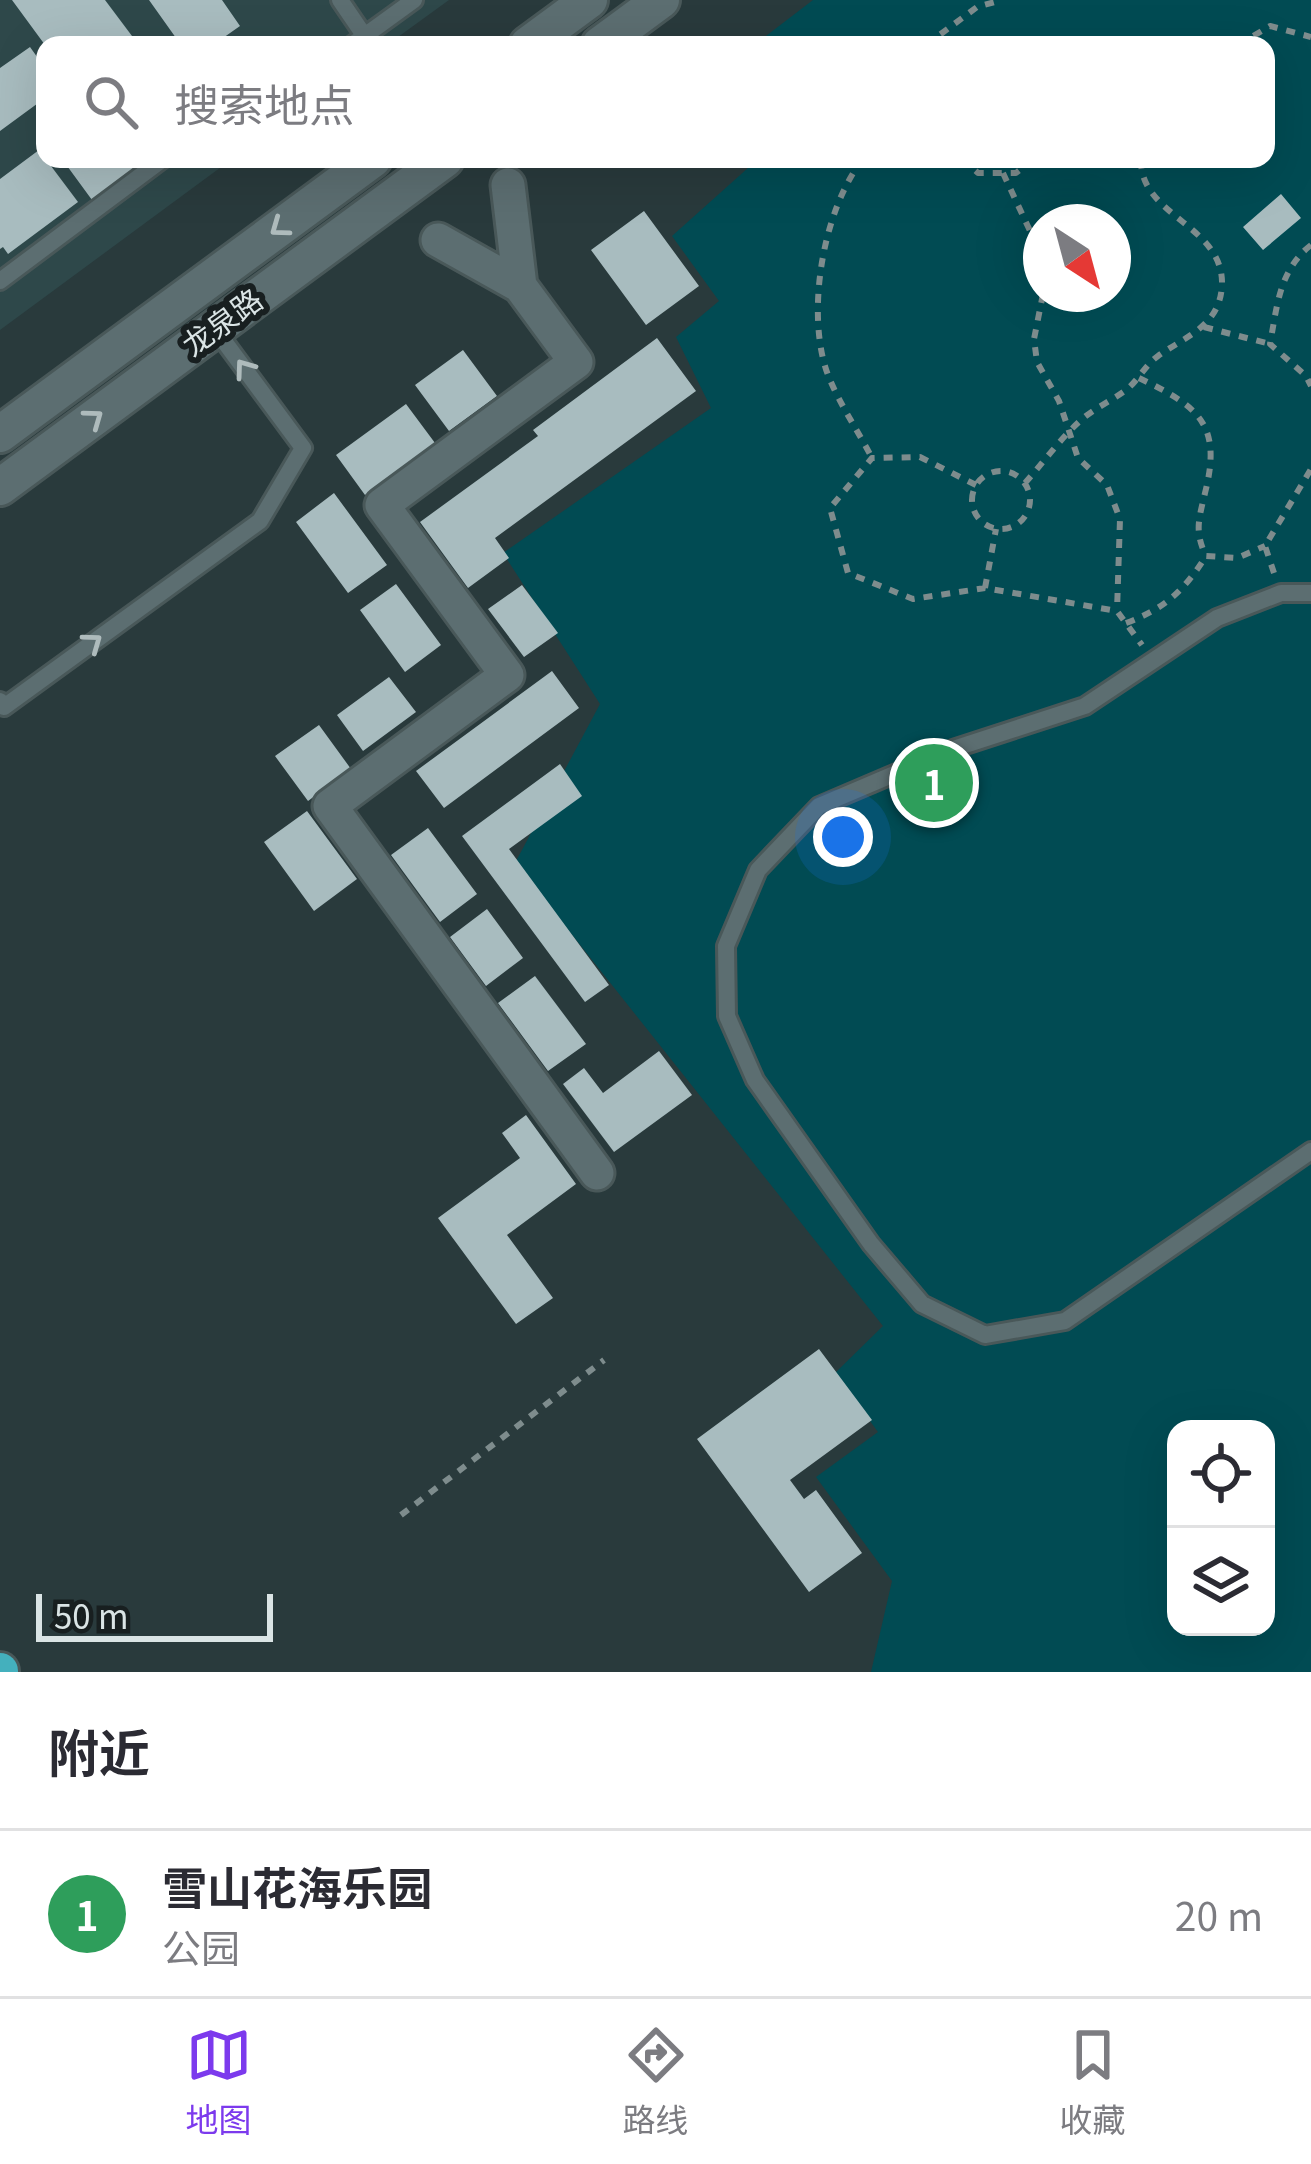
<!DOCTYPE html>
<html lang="zh">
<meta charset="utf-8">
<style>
:root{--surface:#fff;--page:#f7f7f7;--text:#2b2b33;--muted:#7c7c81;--line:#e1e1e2;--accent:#7c3aed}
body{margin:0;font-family:Georgia,"Noto Sans SC",serif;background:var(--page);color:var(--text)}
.controls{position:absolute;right:36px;bottom:36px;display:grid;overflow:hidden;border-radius:24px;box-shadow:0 12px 48px #0002}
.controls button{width:108px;height:108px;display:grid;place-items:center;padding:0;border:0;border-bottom:3px solid var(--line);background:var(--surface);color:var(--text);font:60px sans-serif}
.compass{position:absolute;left:1023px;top:204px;width:108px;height:108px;border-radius:50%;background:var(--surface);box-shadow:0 12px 48px #0002;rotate:144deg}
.scale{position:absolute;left:36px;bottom:30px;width:237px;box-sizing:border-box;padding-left:12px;border:6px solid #dae4e5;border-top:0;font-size:33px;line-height:42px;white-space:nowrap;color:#dae4e5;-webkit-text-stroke:9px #181f20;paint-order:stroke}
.you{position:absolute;left:843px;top:837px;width:42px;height:42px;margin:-30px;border:9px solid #fff;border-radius:50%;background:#1a73e8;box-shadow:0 0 0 18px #1a73e833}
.badge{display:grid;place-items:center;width:78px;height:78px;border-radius:50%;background:var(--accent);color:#fff;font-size:39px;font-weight:700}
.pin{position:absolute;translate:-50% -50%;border:6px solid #fff;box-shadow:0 3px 12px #0006}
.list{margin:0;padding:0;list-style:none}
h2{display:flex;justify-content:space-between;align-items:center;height:156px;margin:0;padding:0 48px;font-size:51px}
h2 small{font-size:39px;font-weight:400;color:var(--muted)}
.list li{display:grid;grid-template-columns:78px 1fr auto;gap:36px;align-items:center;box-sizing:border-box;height:168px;padding:0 48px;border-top:3px solid var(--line)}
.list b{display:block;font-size:45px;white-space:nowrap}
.list p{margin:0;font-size:39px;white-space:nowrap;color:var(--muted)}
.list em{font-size:39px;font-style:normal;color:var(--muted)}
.icon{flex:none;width:66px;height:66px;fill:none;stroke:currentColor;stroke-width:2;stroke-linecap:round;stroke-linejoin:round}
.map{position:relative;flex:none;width:1311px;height:1672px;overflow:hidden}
.search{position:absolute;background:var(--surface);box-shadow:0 12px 48px #0002;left:36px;right:36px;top:36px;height:132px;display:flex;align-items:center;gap:30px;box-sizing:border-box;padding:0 42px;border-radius:24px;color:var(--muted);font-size:45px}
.sheet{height:324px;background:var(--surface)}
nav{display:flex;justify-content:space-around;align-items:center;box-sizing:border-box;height:168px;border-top:3px solid var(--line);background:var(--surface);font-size:33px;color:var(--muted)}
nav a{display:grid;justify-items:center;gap:6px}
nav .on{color:var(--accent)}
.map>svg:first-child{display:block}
.built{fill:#2e484a}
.green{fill:#014b53;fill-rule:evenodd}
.building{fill:#a8bcbf}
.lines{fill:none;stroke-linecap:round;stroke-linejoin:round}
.lane-casing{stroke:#495859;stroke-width:22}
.street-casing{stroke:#495859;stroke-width:39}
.secondary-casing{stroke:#495859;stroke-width:42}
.highway-casing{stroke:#495859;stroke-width:42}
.path{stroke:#7e8c8d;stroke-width:6;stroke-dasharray:9 9;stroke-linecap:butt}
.lane{stroke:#5c6e71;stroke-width:16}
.street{stroke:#5c6e71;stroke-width:33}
.secondary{stroke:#5c6e71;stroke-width:36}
.highway{stroke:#44b0bd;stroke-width:36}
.oneway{stroke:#aebbbc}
.labels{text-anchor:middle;stroke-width:12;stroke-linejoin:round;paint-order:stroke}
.street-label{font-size:30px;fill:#dae4e5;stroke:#181f20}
</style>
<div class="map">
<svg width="1311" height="1672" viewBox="0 0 1311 1672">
<rect width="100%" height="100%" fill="#293a3c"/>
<!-- built -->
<path class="built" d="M0,0h449l-62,45h-342v114h187l-232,171z"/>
<!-- green -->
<path class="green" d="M813,0h498v1672h-440l21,-91 -76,-104 62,-45 -43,-59 48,-47 -368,-463 85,-159 -97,-151 208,-145 -35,-71 43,-36 -47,-65 86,-77h508v-114h-512zM1041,222h72v72h-72zM1176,1429h90v198h-90z"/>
<!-- building -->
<path class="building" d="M12,0h93l27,36 -12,9h-75z
M149,0h73l18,26 -27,19h-32z
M30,47l15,21v30l-45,33v-63z
M39,150l39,52 -70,52 -5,-7 -3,2v-70z
M62,159h85l-55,41z
M1281,194l20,24 -38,32 -20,-23z
M644,211l55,75 -53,39 -55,-75z
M657,338l39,53 -201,147 14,20 -41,30 -48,-66 118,-86 -5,-6z
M463,350l34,46 -48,35 -34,-46z
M406,404l29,39 -70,52 -29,-40z
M334,493l53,72 -39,28 -52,-71z
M396,584l45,61 -36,27 -45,-62z
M522,585l36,48 -34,24 -36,-48z
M552,671l27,37 -135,100 -28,-37z
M389,677l27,35 -53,39 -26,-36z
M319,725l32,44 -43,32 -33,-45z
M560,764l22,32 -73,53 100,136 -24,17 -123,-166z
M307,811l50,68 -43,32 -50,-69z
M428,828l49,66 -37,28 -49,-67z
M487,909l36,49 -37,28 -36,-49z
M535,976l51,68 -38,27 -50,-68z
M659,1051l33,44 -78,57 -51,-68 21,-16 19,25z
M526,1115l50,69 -69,51 46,63 -37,26 -78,-106 82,-60 -18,-25z
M819,1349l53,71 -82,60 14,19 12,-9 46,63 -53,39 -112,-153z"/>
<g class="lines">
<!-- lane casing -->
<g class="lane-casing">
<path id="lane" d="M340,0l30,44
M352,45l62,-45
M0,281l163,-122
M1311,593h-30l-64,25 -132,88 -132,43 -134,57 -61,64 -32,76 1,70 28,64 116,164 51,60 63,31 80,-14 246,-170
M0,701l4,6 256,-186 43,-73 -88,-119"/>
</g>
<!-- street casing -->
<g class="street-casing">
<path id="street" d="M438,240l82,46 -12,-101
M520,286l56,76 -194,143 125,170 -177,131 267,367"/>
</g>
<!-- secondary casing -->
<g class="secondary-casing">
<path id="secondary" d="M528,45l61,-45
M600,45l61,-45
M0,434l373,-275
M0,487l445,-328"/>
</g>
<!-- highway casing -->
<g class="highway-casing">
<path id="highway" d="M0,1671v1"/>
</g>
<!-- path -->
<path class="path" d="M926,45l51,-38 25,-7
M1238,45l32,-19 41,11
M863,159c-40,50 -58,155 -35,216 11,28 30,56 44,83
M962,159l16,14h38l18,-14
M1003,173l35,75 3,17
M1311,245c-32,25 -34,62 -41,99l36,32 5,10
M1043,294l-9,45 3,23 22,39 19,57 29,27 13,34 -3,92
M1204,327l66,17
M1139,378c58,28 84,45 66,115 -6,26 -11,38 1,63l31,2 28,-12
M972 500a29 29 0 1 1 58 0a29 29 0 1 1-58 0Z
M1025,483c18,-20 35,-44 55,-62 13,-12 31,-20 46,-31 12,-9 19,-25 32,-34 28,-20 62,-30 64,-71 2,-60 -83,-69 -81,-126
M976,485l-56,-28 -48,1 -42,50 18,65 65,26 72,-11 132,23 25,34
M1274,573l-9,-27 46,-77
M985,588l11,-59
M1126,623c38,-14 58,-32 80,-67
M401,1515l203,-155"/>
<!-- lane -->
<use href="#lane" class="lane"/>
<!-- street -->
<use href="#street" class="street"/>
<!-- secondary -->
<use href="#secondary" class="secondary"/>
<!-- highway -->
<use href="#highway" class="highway"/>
</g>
<!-- one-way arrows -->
<defs><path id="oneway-chevron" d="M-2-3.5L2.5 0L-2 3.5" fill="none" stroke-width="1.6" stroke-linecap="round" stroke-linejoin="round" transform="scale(3)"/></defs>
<g class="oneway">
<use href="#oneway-chevron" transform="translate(279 228) rotate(144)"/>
<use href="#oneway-chevron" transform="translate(244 368) rotate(-126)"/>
<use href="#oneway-chevron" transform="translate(94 418) rotate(-36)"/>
<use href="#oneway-chevron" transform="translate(93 642) rotate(-36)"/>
</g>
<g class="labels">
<!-- street labels -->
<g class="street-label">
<text transform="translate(223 323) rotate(-36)" y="10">龙泉路</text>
</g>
</g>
</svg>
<div class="controls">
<button><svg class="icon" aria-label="locate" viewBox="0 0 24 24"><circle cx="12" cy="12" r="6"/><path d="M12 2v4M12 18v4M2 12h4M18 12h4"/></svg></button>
<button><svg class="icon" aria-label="layers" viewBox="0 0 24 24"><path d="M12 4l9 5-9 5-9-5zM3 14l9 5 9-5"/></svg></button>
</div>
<svg class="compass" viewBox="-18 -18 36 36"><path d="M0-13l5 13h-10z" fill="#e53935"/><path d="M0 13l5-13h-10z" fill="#7c7c81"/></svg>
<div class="scale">50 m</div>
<div class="you"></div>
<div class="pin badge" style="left:934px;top:783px;background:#2e9e5b">1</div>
<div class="search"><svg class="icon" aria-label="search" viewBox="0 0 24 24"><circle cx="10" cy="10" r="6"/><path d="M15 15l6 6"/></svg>搜索地点</div>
</div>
<section class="sheet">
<h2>附近<small></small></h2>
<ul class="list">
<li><span class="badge" style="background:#2e9e5b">1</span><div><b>雪山花海乐园</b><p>公园</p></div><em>20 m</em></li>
</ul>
</section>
<nav>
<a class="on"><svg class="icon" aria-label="map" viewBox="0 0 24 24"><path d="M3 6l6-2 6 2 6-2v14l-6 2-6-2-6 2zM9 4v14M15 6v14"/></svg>地图</a>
<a><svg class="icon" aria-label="directions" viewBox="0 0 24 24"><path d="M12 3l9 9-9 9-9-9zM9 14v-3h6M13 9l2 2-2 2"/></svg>路线</a>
<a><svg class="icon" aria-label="saved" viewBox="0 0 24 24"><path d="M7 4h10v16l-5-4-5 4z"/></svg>收藏</a>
</nav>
